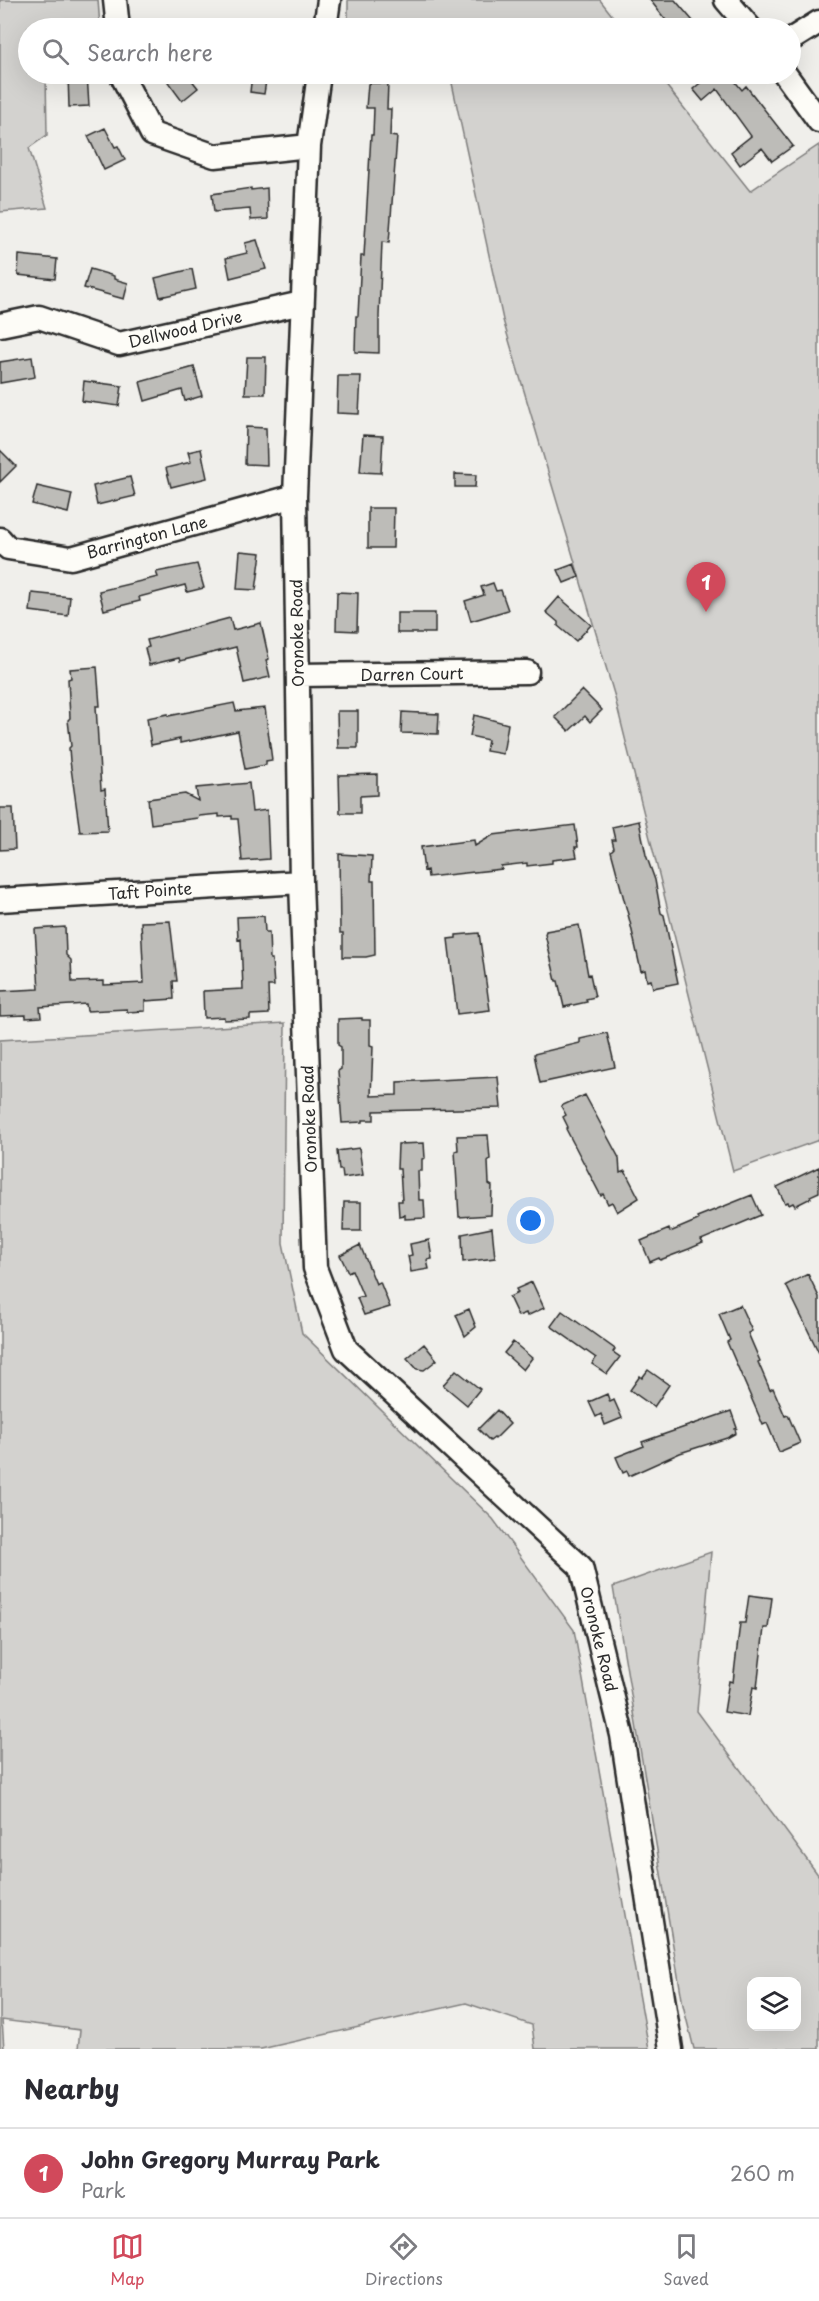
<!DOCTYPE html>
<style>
:root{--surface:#fff;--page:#f2f2f3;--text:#2b2b33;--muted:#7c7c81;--line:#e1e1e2;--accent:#d1495b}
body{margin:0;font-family:"Playpen Sans",sans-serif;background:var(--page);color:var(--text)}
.controls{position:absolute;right:18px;bottom:18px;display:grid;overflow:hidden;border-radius:12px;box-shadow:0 6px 24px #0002}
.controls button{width:54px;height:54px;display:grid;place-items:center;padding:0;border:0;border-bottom:2px solid var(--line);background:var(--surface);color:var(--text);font:30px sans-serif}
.you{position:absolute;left:531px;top:1221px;width:21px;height:21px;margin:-15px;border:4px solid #fff;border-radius:50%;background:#1a73e8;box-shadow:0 0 0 9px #1a73e833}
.badge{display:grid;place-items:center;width:39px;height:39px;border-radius:50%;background:var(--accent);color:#fff;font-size:20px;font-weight:700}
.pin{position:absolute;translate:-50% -50px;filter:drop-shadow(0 2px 3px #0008)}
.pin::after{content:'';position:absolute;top:32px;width:21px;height:18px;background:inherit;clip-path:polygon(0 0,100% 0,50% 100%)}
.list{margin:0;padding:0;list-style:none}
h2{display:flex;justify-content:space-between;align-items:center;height:78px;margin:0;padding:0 24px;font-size:26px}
h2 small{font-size:20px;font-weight:400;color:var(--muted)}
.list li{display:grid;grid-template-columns:39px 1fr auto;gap:18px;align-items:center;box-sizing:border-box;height:90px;padding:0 24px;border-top:2px solid var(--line)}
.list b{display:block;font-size:22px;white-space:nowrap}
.list p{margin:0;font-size:20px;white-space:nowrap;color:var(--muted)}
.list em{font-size:20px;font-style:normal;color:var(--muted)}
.icon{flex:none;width:33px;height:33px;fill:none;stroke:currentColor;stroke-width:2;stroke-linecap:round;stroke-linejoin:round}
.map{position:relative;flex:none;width:819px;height:2049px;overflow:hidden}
.search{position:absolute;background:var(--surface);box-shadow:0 6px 24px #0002;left:18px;right:18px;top:18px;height:66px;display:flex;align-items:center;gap:15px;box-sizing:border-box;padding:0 21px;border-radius:33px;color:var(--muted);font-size:22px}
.sheet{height:168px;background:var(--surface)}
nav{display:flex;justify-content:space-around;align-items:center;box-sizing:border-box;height:84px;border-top:2px solid var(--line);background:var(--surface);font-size:16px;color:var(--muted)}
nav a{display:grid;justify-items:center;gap:3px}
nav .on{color:var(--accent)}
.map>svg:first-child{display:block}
.green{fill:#d3d2cf;stroke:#7f7e7d;stroke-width:1.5;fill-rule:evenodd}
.building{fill:#bdbcb8;stroke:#2b2b2b;stroke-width:1.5}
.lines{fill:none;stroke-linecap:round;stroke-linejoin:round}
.minor-casing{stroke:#2b2b2b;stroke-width:27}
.minor{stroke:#fdfcf7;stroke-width:22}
.labels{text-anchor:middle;stroke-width:4.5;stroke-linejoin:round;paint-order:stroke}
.street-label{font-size:16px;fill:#2b2b2b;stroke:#fdfcf7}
</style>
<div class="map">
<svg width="819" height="2049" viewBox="0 0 819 2049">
<rect width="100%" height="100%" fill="#f0efeb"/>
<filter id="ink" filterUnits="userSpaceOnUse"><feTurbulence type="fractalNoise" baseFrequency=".0167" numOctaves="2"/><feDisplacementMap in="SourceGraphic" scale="12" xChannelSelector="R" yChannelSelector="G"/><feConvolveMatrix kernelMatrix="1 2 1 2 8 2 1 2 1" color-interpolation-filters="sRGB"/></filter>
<g filter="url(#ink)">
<!-- green -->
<path class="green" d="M0,0h98l2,27 -72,1v46h18l1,61 -18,13 18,60 -47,4z
M348,0h252l22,28h-159l-2,-1 -113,1z
M450,74h207l93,117 69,-46v995l-86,31 -119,-477 -111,-374z
M285,1023l-2,220 19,90 191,186 81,111 75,419h-114l-3,-24 -66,-22 -205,46h-183l2,-19 -78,-10 2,29h-4v-1009z
M711,1552l-14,159 122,165v173h-125l-11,-44 -70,-418zM752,1982h44v44h-44z"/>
<!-- building -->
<path class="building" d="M650,0h25l24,28h-27z
M68,74h19l2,32 -20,1z
M179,74h8l11,14 -16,13 -14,-19z
M252,74h15l-3,20 -14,-2z
M711,74h18l13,16 4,-4 47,60 -21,15 -10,-13 -22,17 -9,-13 20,-16 -34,-47 -14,12 -10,-12z
M371,83h17l-1,26h4l-1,27 7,1 -8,106 -7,-1 -3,74v37l-24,-1 1,-36h2l3,-60h3l7,-121h2l1,-27h-8l2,-24z
M105,128l10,19 3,-1 7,14 -21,10 -16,-34z
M251,188v2l16,-2 1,31 -17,1 -1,-11 -36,3 -2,-18z
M257,240l9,29 -36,9 -4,-20 21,-5 -2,-10z
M19,255l38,4 -2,20 -37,-4z
M90,269l24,7v3l14,4 -4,16 -40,-11z
M192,269l4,20 -36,8 -5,-19z
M32,357l3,20 -35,6v-21z
M247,357h19l-1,37h-20z
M194,367l8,29 -17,5 -3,-11 -37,11 -5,-19z
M338,376h23l-2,38 -22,-1z
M84,381l38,5 -3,20 -37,-5z
M246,427l20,1 1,37 -22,-1z
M363,435l20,1 -2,37 -21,-1z
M201,449l6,29 -36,9 -5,-19 25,-6 -3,-10z
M0,450l16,16 -16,16z
M455,474l21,1 -1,12h-20z
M130,477l5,19 -38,9 -4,-19z
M37,486l35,8 -4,19 -36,-9z
M368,508h26l-1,40h-25z
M240,551l21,2 -5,37 -19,-1z
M197,564l7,24 -17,4 -2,-7 -46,12 1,4 -36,9 -5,-19 59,-14 -2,-5z
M574,564l5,13 -15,6 -6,-13z
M493,583l3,8 5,-1 7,20 -37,11 -6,-20 19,-6 -3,-8z
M337,592l21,1 -1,38 -21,-1z
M32,593l38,4 -2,19 -38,-5z
M559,597l32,28 -15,16 -18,-15v-4l-12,-10z
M397,613h38v20h-38z
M230,618l3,12 28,-7 8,36 -3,1 4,17 -26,6 -8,-36 -56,14 -1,-3 -30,7 -4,-17 4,-1 -2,-7z
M97,667l3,39h-4l5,84 4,-1 3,42 -28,1 -10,-71 -1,-13 2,-2 -3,-26 2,-2 -2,-39 3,-1 -1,-9z
M582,690l20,20 -12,12 -5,-6 -16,15 -14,-14z
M234,703l2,8 29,-3 7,52 -6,1v4l-21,4 -7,-38 -58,12v-4l-29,6 -4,-27 21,-4v2z
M337,711h21v37h-20z
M402,712l37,2 -1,20 -37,-1z
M474,715l34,9 -5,30 -17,-3 2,-11 -18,-4z
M377,774v21l-17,1v17h-20l-1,-38z
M249,783l3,29 15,-2 2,49 -27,2 -4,-42h-6v-3l-13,1v-3l-20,2 -1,2 -47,6 -3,-25 37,-5 13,7 -2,-13z
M0,808h13l2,41 -15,1z
M639,821l7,34 9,25 6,33 3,2 14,68 -25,5 -2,-8 -4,1 -2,-11 -4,1 -11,-49 -19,-71 3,-3 -2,-8h3l-3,-13z
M575,825l3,22h-3l2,10 -25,3v3l-25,3v-3l-26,3 1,3 -74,8 -1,-7 -3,1 -3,-24 53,-7 1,6 18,-11z
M339,854l33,2 -1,25h3l1,74 -9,2h-23v-24h-3z
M264,916l1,16h4l1,27h2l2,27h-6l1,28 -19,1v4l-26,1v-3l-20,1 -1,-27 40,-2 -2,-50 -3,1 -1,-23z
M170,921l7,60h-4l1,18 -29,2v10l-18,1v-3l-40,2 -1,-7 -46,3 1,10 -15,1v-3l-26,1v-25l39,-2 -4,-60 30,-2 1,28 5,5 1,22 32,-1v4l40,-2 -3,-61z
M579,925l9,50 2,-1 5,23 -9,2 1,3 -23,5 -6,-26h-2l-11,-47 1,-3z
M479,933l11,77 -33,4 -9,-75 8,-1v-3z
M362,1018v2h8v25l3,1 -2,50 26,-1v-13l101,-5 3,31 -127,3v9h-11v2l-21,1 -4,-52 3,-2v-22l-3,-2v-26z
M607,1033l8,34 -75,16 -6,-29 46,-11v-4z
M585,1095l34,63 1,15 5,-2 14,27 -22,14 -5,-10 -4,2 -5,-10 -2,2 -35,-67 2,-2 -5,-10 3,-2 -5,-9z
M488,1135l2,24 -2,2 1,23 3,2 -1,29 -32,2 -4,-66 3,-1 -1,-14z
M424,1143l1,15 -3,1v12h-4l1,29h5l1,18 -20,1v-4l-6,1 -1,-15h4l-2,-32h-3l1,-25z
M359,1148l4,27 -20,3 -1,-8h-3l-2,-19z
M819,1167v25l-9,4 1,2 -16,8 -2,-3 -4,2 -1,-3 -3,1 -8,-16z
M752,1195l9,20 -60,25 2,3 -14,6 -29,11 -1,-2 -9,4 -9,-21 28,-12 1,3 28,-12 -1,-3z
M344,1202h17v29h-18z
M492,1228l3,30 -32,4 -1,-28z
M429,1240l3,19 -5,1 2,9 -18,3 -3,-16 4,-1 -2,-11z
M360,1245l16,39 4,-2 10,25 -26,8 -7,-17 6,-2 -11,-26 -4,2 -8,-17z
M808,1274l11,23v56l-33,-68z
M532,1282l12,26 -17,8 -1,-3 -8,3 -9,-19 9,-4 -2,-4z
M740,1305l12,26 -4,2 12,28 -2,1 12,28 3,-2 12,28 3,-1 12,28 -21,9 -12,-29 -4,2 -36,-83 3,-2 -11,-26z
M469,1309l7,18 -11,9 -9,-21z
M562,1311l53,38 -2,3 7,5 -13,17 -15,-10 4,-6 -45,-32z
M513,1342l19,16 -9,12 -19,-17z
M424,1344l13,16 -13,10 -7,-1 -10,-11z
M456,1370l24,19 -13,16 -24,-20z
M648,1370l21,15 -15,22 -24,-17 10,-14 2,2z
M607,1394l3,8 4,-2 8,18 -17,7 -4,-11 -5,3 -7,-15z
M497,1410l13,14 -15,15 -1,-1 -4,3 -12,-12z
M731,1411l6,17 -2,1 1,4 -9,5 -47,15 -51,23 -2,-5 -4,2 -7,-16 28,-11 -2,-4z
M749,1595l23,3 -4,30h-4l-7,60 -4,-1 -5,29 -24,-4 5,-31 4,1 7,-59h5z"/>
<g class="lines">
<!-- minor casing -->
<g class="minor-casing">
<path id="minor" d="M115,0l3,28
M726,0l24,28
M325,28l4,-28
M790,40l29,-18
M121,74l31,60 63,22 94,-10
M319,74l-10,72 -14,350 6,386 14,386 31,81 235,218 41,168 49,314
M785,74l34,47
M0,325l39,-8 80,27 183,-41
M0,539l8,9 63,10 224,-62
M298,675l229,-3
M0,900l301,-18"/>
</g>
<!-- minor -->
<use href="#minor" class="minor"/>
</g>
</g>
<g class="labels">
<!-- street labels -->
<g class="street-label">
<text transform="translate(185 329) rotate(-13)" y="6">Dellwood Drive</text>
<text transform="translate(147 537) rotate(-15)" y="6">Barrington Lane</text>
<text transform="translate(297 633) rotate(-91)" y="6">Oronoke Road</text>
<text transform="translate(412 674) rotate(-1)" y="6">Darren Court</text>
<text transform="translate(150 891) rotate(-4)" y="6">Taft Pointe</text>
<text transform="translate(309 1119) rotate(-92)" y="6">Oronoke Road</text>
<text transform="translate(599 1639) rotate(76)" y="6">Oronoke Road</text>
</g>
</g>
</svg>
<div class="controls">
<button><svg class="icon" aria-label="layers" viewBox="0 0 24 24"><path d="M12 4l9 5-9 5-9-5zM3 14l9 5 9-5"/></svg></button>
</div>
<div class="you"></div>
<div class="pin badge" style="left:706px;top:612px">1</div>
<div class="search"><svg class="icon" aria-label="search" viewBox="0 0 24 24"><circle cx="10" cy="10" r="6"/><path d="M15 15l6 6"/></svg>Search here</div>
</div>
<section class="sheet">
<h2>Nearby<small></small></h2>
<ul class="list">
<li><span class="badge">1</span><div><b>John Gregory Murray Park</b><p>Park</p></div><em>260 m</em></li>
</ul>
</section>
<nav>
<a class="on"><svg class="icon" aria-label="map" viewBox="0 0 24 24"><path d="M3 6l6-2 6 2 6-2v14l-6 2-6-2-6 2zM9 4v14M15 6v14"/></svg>Map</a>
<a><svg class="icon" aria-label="directions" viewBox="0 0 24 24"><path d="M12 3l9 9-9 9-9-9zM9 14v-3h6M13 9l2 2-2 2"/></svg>Directions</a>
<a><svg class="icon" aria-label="saved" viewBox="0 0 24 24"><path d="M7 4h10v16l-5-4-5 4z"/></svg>Saved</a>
</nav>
